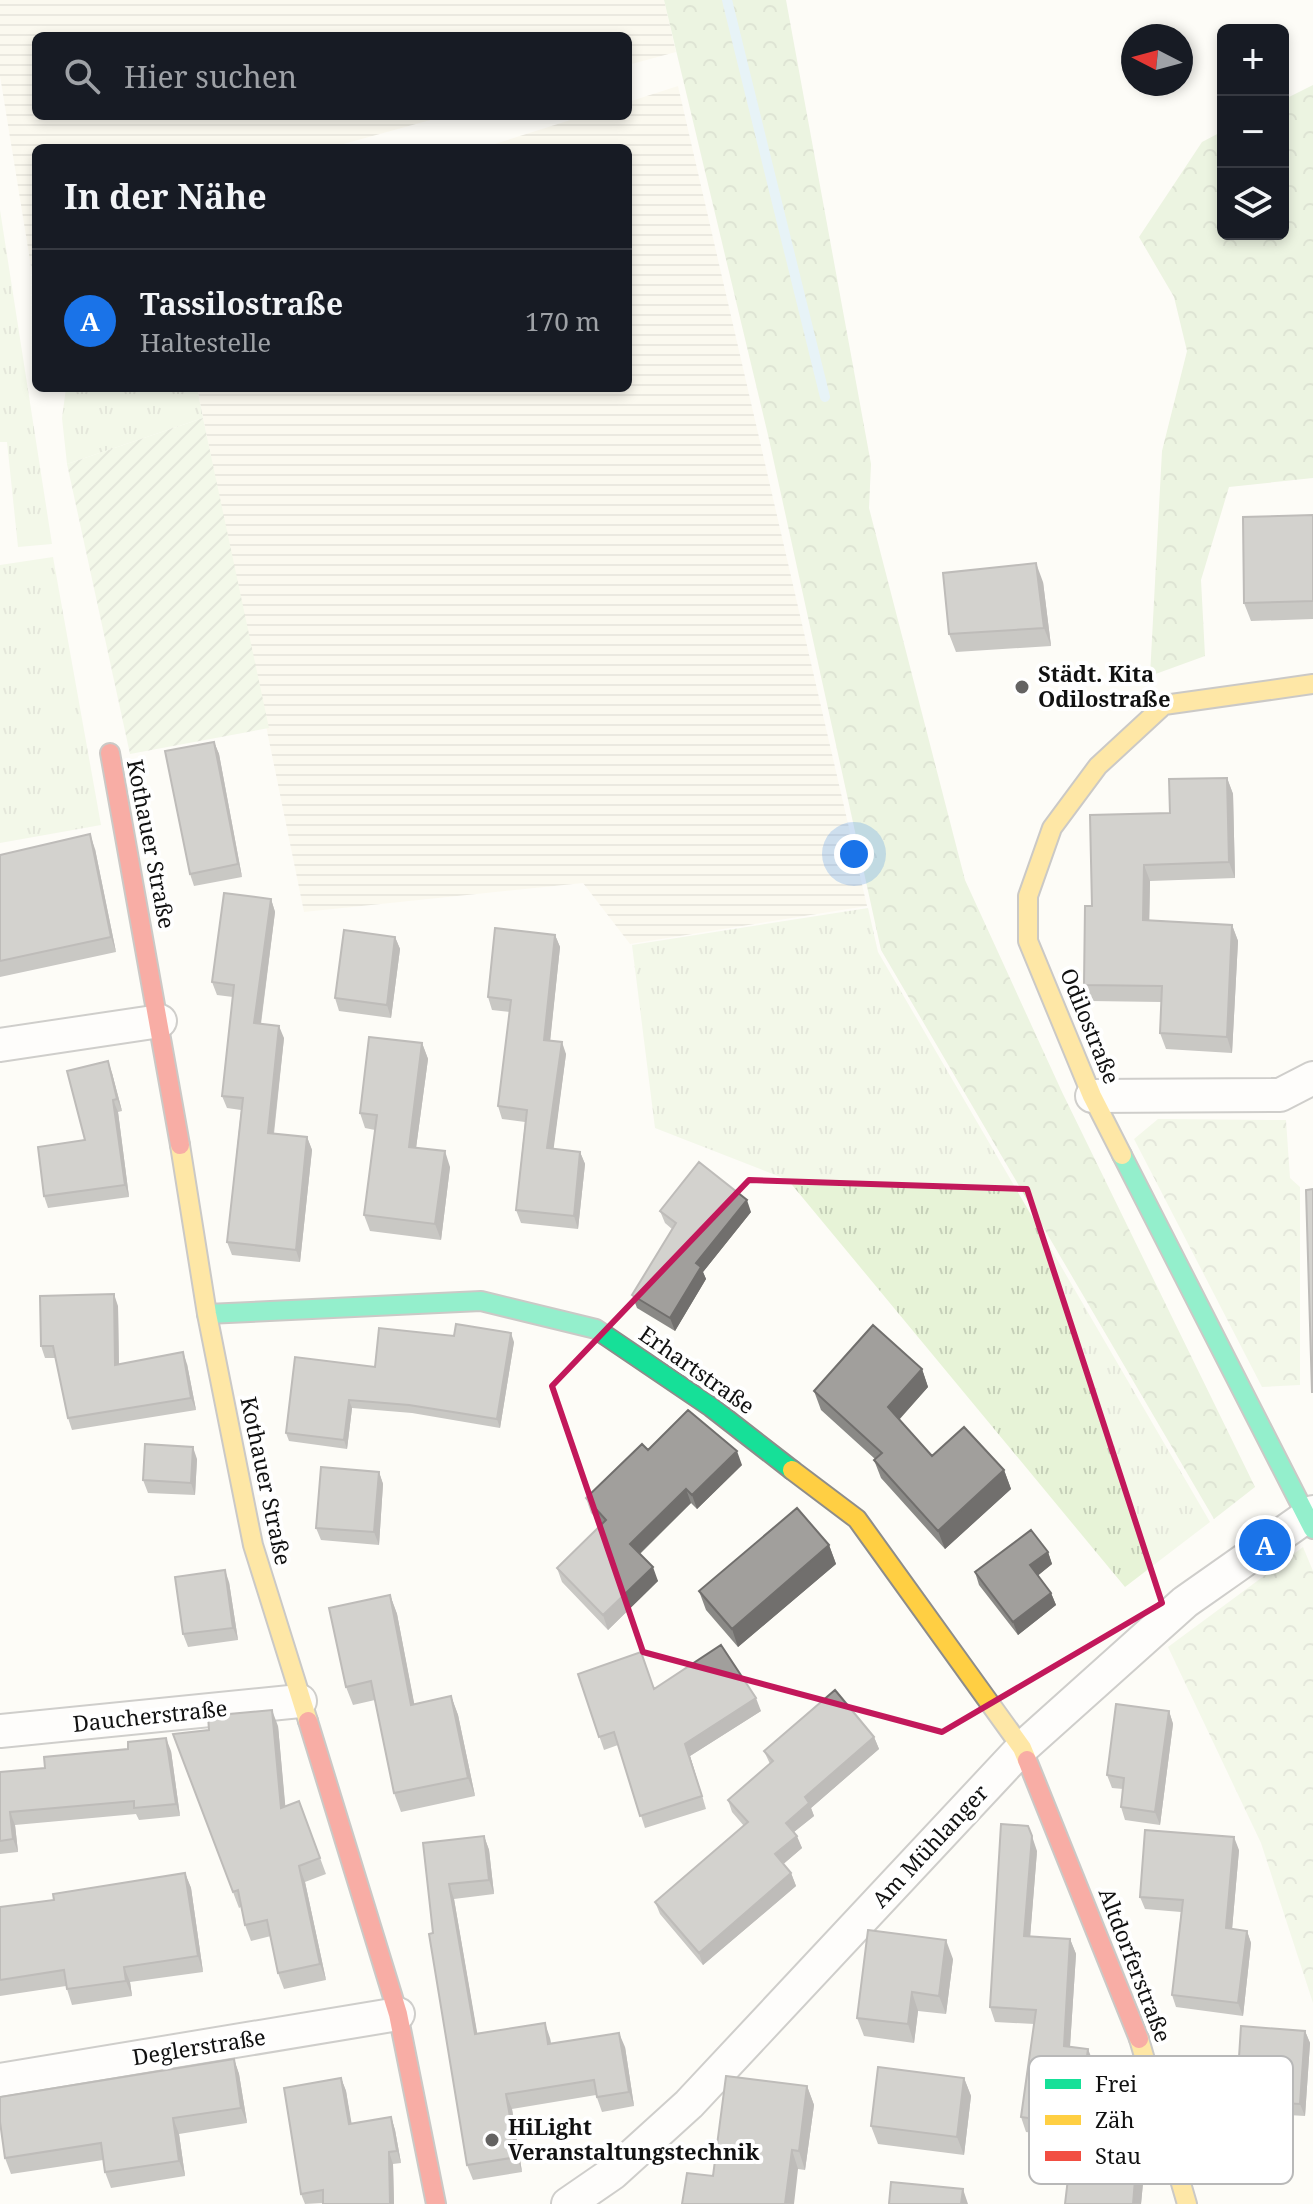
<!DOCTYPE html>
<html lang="de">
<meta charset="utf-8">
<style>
:root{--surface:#171b24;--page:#20242c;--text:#f1f3f6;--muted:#9ea1a6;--line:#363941;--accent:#1a73e8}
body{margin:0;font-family:"Noto Serif",serif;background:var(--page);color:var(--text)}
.controls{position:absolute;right:24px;top:24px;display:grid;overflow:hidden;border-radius:12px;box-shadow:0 4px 12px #0003}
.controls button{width:72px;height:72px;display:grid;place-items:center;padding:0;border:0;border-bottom:2px solid var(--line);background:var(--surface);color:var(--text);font:40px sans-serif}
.compass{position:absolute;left:1121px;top:24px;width:72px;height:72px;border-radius:50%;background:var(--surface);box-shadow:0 4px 12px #0003;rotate:276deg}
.you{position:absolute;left:854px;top:854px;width:28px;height:28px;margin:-20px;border:6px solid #fff;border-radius:50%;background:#1a73e8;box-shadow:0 0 0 12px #1a73e833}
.badge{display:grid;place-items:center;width:52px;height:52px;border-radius:50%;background:var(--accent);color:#fff;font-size:26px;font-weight:700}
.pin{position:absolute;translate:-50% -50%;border:4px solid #fff;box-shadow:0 2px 8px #0006}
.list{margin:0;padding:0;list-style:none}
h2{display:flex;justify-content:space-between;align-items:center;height:104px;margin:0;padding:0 32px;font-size:34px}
h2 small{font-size:26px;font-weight:400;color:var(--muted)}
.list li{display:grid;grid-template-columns:52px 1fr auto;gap:24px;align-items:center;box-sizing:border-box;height:144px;padding:0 32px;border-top:2px solid var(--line)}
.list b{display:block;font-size:30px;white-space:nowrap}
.list p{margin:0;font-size:26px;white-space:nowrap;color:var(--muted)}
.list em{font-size:26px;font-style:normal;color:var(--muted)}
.icon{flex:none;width:44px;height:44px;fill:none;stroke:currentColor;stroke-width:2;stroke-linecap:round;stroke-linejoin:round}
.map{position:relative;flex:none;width:1313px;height:2204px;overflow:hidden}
.search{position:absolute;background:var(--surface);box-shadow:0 4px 12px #0003;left:32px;top:32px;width:600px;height:88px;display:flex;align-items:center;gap:20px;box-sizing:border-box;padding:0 28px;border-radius:12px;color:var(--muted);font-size:30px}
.panel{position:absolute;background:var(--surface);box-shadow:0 4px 12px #0003;left:32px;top:144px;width:600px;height:248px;border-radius:12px}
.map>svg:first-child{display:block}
.farmland{fill:url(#farmland-rules)}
.grass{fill:url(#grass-tufts)}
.forest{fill:url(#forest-crowns)}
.park{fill:url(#park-crowns)}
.garden{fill:url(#garden-furrows)}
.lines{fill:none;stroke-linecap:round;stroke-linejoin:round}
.stream{stroke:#cde8f7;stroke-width:10}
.street-casing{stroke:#979795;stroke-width:36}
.fast-casing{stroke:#8e8d8b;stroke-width:22}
.slow-casing{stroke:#8e8d8b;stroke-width:22}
.jam-casing{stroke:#8e8d8b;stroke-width:22}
.street{stroke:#fffffe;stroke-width:32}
.fast{stroke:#16e098;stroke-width:18}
.slow{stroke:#ffcf43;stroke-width:18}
.jam{stroke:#f24e42;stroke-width:18}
.wall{fill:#8a8986}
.shaded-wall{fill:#716f6d}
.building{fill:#a19f9c;stroke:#716f6d;stroke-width:2}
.marked{fill:none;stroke:#c2185b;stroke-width:6;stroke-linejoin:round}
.poi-dot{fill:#646362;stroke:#fff;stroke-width:3}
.labels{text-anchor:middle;stroke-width:8;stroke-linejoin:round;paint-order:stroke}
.poi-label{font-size:22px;font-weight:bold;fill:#111;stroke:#fff;text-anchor:start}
.street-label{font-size:22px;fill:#111;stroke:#fff}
.key{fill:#fff;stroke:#b8b8b8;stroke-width:2}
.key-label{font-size:22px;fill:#111}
</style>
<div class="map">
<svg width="1313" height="2204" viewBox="0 0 1313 2204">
<defs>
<pattern id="farmland-rules" width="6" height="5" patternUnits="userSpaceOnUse" patternTransform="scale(2)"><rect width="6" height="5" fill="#f9f7e4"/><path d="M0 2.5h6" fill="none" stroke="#d4d3c3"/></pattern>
<pattern id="grass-tufts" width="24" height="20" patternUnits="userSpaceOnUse" patternTransform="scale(2)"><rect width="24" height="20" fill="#e7f3d7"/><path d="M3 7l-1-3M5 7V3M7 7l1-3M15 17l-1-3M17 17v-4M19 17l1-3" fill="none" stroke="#c5cfb8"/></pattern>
<pattern id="forest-crowns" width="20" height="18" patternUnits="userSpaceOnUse" patternTransform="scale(2)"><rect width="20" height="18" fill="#d8eac5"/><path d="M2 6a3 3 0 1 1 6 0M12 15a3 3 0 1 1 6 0" fill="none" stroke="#b8c8a8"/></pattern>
<pattern id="park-crowns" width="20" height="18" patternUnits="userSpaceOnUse" patternTransform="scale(2)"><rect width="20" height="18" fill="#e7f3d7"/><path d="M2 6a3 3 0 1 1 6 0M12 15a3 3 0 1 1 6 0" fill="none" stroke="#c5cfb8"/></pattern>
<pattern id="garden-furrows" width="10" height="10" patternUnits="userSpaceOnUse" patternTransform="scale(2)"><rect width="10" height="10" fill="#e7f3d7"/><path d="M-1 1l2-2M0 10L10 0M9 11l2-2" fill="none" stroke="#c5cfb8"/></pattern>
</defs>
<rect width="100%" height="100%" fill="#fdfcf7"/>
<!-- farmland -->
<path class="farmland" d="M0,0h664l12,52 -48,13v-29h-592v80h409l-116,32h-293v149l-36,-221z
M678,86l189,820 -237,38 -47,-61 -279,29 -107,-524h431v-240h-146l101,-32h45v-14z"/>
<!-- grass -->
<path class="grass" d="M0,210l52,334 -34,3 -11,-105h-7z
M66,388h131l6,30 -136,46 -5,-46z
M53,557l48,268 -101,18v-278z
M868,908l10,44 332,570 -85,65 -337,-407 -133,-52 -23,-183z"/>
<!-- forest -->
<path class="forest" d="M664,0h122l85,464 -2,44 96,372 97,212 193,395 -41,32 -333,-569 -113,-515z
M1313,85v393l-84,9 -28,93 4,76 -55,20 12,-225 25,-100 -13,-54 -35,-60 63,-95 21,-11v103h60v-134z"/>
<!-- park -->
<path class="park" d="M1158,1119l128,1 4,58 10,9v198l-38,2 -128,-248z
M1303,1547l10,24v432l-52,-160 -93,-196z"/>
<!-- garden -->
<path class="garden" d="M203,418l66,310 -139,26 -63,-290z"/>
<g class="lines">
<!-- stream -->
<path class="stream" d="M727,0l98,397"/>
<!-- street casing -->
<g class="street-casing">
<path id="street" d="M0,1045l160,-24
M1092,1096l188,-1 33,-17
M0,1731l300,-30
M0,2080l398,-66
M568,2204l45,-31 76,-69 333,-356 163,-146 128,-90"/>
</g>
<!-- fast casing -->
<g class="fast-casing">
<path id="fast" d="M1122,1155l191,374
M207,1314l274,-13 115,28 115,78 81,63"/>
</g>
<!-- slow casing -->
<g class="slow-casing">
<path id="slow" d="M180,1145l27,169 46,231 55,176
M1122,1155l-30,-59 -64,-155v-45l24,-68 46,-62 66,-61 149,-21
M792,1470l65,49 165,229 5,12
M1139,2039l48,165"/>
</g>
<!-- jam casing -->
<g class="jam-casing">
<path id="jam" d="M110,753l70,392
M308,1721l90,293 38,190
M1027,1760l112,279"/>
</g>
<!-- street -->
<use href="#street" class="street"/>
<!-- fast -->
<use href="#fast" class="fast"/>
<!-- slow -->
<use href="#slow" class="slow"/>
<!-- jam -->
<use href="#jam" class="jam"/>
</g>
<!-- wall -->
<path class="wall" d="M1313,515v104l-62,2 -7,-18z
M1043,582l8,64 -95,6 -7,-18z
M214,742l5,12 23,123 -48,9 -4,-12z
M1227,778l6,16 2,84 -85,3 -1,39 83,5 6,16 -6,112 -66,-4 -6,-16 2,-31 -72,-1 -6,-16 8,-79z
M95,849l21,103 -116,25v-122z
M271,899l4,13 -14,112 23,14 -10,96 33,3 5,13 -12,112 -68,-7 -5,-13 14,-132 -14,-2 -5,-12 11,-99 -16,-2 -5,-13z
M555,935l5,12 -10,93 16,14 -13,95 27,3 5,12 -7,65 -57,-6 -5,-13 9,-88 -23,-3 -4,-13 12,-94 -18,-2 -4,-13z
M395,937l5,12 -9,69 -52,-7 -4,-13z
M422,1043l6,16 -12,89 34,19 -9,73 -71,-9 -6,-16 11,-85 -10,-2 -5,-15z
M112,1073l10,38 -4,1 11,85 -81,11 -4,-12 41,-56z
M660,1211l91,1 -48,60 3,7 -31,52 -38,-23 -5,-13 40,-66 -7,-6z
M118,1306l1,58h68l9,46 -124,20 -4,-12 -12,-60h-11l-4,-12z
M514,1342l-14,86 -88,-15 -60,-5 -5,41 -58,-8 -3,-8 89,-66z
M922,1369l6,18 -29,33 33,36 72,14 7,19 -66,60 -64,-71 -7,-18 1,-1 -54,-49 -7,-19z
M648,1450l94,15 -45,44 -6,-6 -51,51 18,27 -50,49 -46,-48 -5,-14 45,-44 -11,-11 -5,-15z
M197,1459l-2,36 -47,-2 -5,-13z
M379,1472l4,12 -4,61 -58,-5 -5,-12z
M829,1545l7,19 -98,83 -32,-37 -7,-19z
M1048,1552l4,12 -14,11 13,18 5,12 -38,30 -39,-50 -4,-13z
M229,1582l9,58 -50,7 -5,-13z
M390,1595l7,19 17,90 37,-8 7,19 17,81 -74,16 -7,-19 -19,-93 -22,5 -7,-18z
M578,1674l76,15 107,22 -71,45 16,53 -61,19 -27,-83 -14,5z
M1169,1711l4,13 -13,101 -35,-5 -4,-13 2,-18 -11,-1 -5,-13z
M278,1726l7,80 14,-5 27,73 -21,8 21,98 -42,9 -6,-16 -7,-37 -20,5 -6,-16 -4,-18 -2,1 -66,-174z
M874,1737l5,12 -68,59 3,8 -20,16 8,16 -19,16 8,9 5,13 -93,79 -43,-51 -5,-12 89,-76 -12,-14 -4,-12 42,-36 -6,-13z
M171,1751l9,65 -41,4 -3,-6 -121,11 3,27 -18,2v-82l45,-4z
M484,1836l5,14 5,44 -40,5 23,135 73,4 1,6 74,3 9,59 -32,6 -6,-17 -84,14 10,63 -49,8 -6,-15 -44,-322z
M1239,1850l-7,79 15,2 4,12 -8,73 -67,-9 -4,-12 9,-83 -36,-3 -5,-12z
M1037,1851l-7,86 40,2 6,15 -6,93 24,17 -10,73 54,6 7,19 -4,42h-76l8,-66 -47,-6 -5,-15 13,-93 -39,-2 -5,-15z
M185,1873l6,15 12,84 -73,10 2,14 -60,9 -6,-19 -66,10v-89l54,-7z
M953,1959l-7,55 -28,-3 -4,32 -50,-7 -7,-18z
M1305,2031l5,12 -5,73 -34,-2 -1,22 -52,-4 -4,-13 24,-46z
M234,2059l5,15 8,49 -68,11 6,42 -74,12 -6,-16 -2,-12 -92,14 -6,-16z
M341,2078l5,13 5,33 40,-7 4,13 6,33 -8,1 1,40h-71v-1l-18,1 -4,-10z
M964,2078l7,18 -7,59 -86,-11 -7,-18z
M807,2086l7,19 -9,65 -7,-1 -85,7z"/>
<!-- shaded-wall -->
<path class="shaded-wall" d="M1036,563l7,19 8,64 -7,-18z
M214,742l5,12 23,123 -4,-13z
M1227,778l6,16 2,84 -6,-16z
M90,834l5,15 21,103 -5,-15z
M1144,865l6,16 -1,55 -6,-16z
M271,899l4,13 -16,124 -5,-13z
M1232,925l6,16 -6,112 -5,-16z
M555,935l5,12 -11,105 -5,-12z
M395,937l5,12 -9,69 -4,-13z
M279,1026l5,12 -12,108 -4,-13z
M562,1042l4,12 -14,107 -5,-13z
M422,1043l6,16 -14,104 -5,-16z
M108,1061l4,12 10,38 -5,-12z
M113,1100l5,12 11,85 -4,-12z
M307,1137l5,13 -12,112 -4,-12z
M445,1151l5,16 -9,73 -6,-16z
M580,1152l5,12 -7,65 -4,-13z
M747,1200l4,12 -48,60 3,7 -31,52 -5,-13 26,-55z
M114,1294l4,12 1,71 -4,-12z
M511,1333l3,9 -14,86 -3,-9z
M183,1352l4,12 9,46 -5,-12z
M922,1369l6,18 -34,38 -6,-18z
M349,1400l3,8 -5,41 -3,-9z
M193,1447l4,12 -2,36 -4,-12z
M737,1451l5,14 -45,44 -5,-14z
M1004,1470l7,19 -66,60 -7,-18z
M379,1472l4,12 -4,61 -5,-13z
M686,1489l5,14 -56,55 -5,-14z
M829,1545l7,19 -98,83 -6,-18z
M1048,1552l4,12 -17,14 -5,-13z
M653,1567l5,14 -50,49 -5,-15z
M225,1570l4,12 9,58 -5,-12z
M1051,1593l5,12 -38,30 -5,-13z
M390,1595l7,19 21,109 -7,-18z
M451,1696l7,19 17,81 -7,-18z
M756,1698l5,13 -71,45 16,53 -21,-65z
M272,1710l6,16 9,98 -6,-16z
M1169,1711l4,13 -13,101 -5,-13z
M874,1737l5,12 -68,59 3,8 -24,19 -4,-12 19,-26z
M166,1738l5,13 9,65 -4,-12z
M10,1812l5,13 3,27 -5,-13z
M484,1836l5,14 5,44 -5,-14z
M797,1836l5,12 -22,19 -5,-13z
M1032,1836l5,15 -8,100 -5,-15z
M1234,1837l5,13 -8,91 -5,-13z
M299,1866l6,16 21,98 -6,-16z
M185,1873l6,15 12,84 -5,-16z
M791,1873l5,13 -93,79 -4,-12z
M449,1884l5,15 26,150 -5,-15z
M1247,1931l4,12 -8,73 -5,-13z
M1070,1939l6,15 -7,107 -5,-15z
M946,1940l7,19 -7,55 -7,-18z
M124,1967l6,15 2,14 -6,-15z
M912,1992l6,19 -4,32 -6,-19z
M545,2023l5,15 3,21 -5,-15z
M1305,2031l5,12 -5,73 -5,-12z
M619,2033l6,14 9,59 -5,-14z
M1088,2049l6,15 -11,75 -5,-14z
M234,2059l5,15 8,49 -6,-15z
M341,2078l5,13 8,46 -5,-13z
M964,2078l7,18 -7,59 -7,-18z
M807,2086l7,19 -9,65 -6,-19z
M506,2094l6,15 10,63 -5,-15z
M1266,2102l5,12 -1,22 -5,-13z
M391,2117l4,13 6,33 -4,-12z
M173,2118l6,16 6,42 -6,-15z
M1138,2143l7,19 -4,42h-8z
M792,2150l6,19 -4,35h-9z
M389,2152l4,12 1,40h-4z
M963,2189l5,15h-7z"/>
<!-- building -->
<path class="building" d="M1313,515v86l-69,2 -1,-86z
M1036,563l8,65 -95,6 -6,-61z
M214,742l24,122 -48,10 -25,-123z
M1227,778l2,84 -85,3 -1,55 89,5 -5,112 -67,-4 2,-47 -78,-1 1,-79h7l-2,-91 80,-2 -1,-34z
M90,834l21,103 -111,24v-106z
M224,893l47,6 -17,124 25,3 -11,107 39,4 -11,113 -69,-8 16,-144 -21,-2 12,-111 -22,-3z
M495,928l60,7 -11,105 18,2 -15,106 33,4 -6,64 -58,-6 11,-100 -29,-4 13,-106 -23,-3z
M344,930l51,7 -8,68 -52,-7z
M369,1037l53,6 -13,104 36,4 -10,73 -71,-9 13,-100 -17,-2z
M108,1061l9,38 -4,1 12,85 -81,11 -6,-49 47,-7 -18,-69z
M699,1162l48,38 -51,63 5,4 -31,51 -38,-23 44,-72 -16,-12z
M1313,1189v203h-1l-6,-202z
M114,1294l1,71 68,-13 8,46 -123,20 -15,-72h-12l-1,-50z
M456,1324l55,9 -14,86 -88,-14 -60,-5 -5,40 -58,-7 9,-76 80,10 4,-39 75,8z
M873,1325l49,44 -34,38 44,49 32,-29 40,43 -66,61 -64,-71 8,-7 -68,-62z
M688,1410l49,41 -45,44 -6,-6 -56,55 23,23 -50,48 -46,-47 49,-48 -20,-22 56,-54 6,6z
M145,1444l48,3 -2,36 -48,-3z
M321,1467l58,5 -5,60 -58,-4z
M797,1508l32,37 -97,84 -33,-38z
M1031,1530l17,22 -18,13 21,28 -38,29 -38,-50z
M225,1570l8,58 -50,6 -8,-57z
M390,1595l21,110 40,-9 17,82 -74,15 -23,-112 -25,6 -17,-79z
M721,1645l35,53 -71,46 17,52 -62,20 -26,-84 -15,5 -21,-63 63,-22 13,37z
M835,1690l39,47 -69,60 4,6 -23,20 11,13 -22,18 16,19 -92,80 -44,-51 93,-80 -20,-22 45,-39 -9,-10z
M1116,1704l53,7 -14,101 -34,-5 3,-29 -17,-3z
M272,1710l9,98 18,-7 21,57 -21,8 21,98 -42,9 -11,-53 -22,5 -7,-35 -5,2 -60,-158 36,-4 -1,-14z
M166,1738l10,66 -42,4v-7l-124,11 3,27 -13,2v-69l45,-4 -1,-11 84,-8v-7z
M1001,1824l27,2 4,10 -8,100 46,3 -6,107 24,3 -10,76 -57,-8 15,-107 -46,-3z
M1145,1830l89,7 -8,91 21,3 -9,72 -66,-8 11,-95 -43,-3z
M484,1836l5,44 -40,4 26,150 70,-11 3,21 71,-11 10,59 -32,5 -3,-17 -88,14 11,63 -50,8 -38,-231 4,-1 -10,-90z
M185,1873l13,83 -74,11 2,14 -59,8 -3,-19 -64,10v-73l54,-7 -1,-6z
M868,1930l78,10 -7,56 -27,-4 -4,32 -51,-6z
M1241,2026l64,5 -5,73 -34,-2 -1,21 -51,-4 3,-47 21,1z
M234,2059l7,49 -68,10 6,43 -74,11 -4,-29 -96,15 -5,-36v-25z
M878,2067l86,11 -7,59 -86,-11z
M726,2076l81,10 -8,65 -7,-1 -7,54h-103l5,-31 26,3z
M341,2078l8,46 42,-7 6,34 -8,1 1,52h-67v-14l-22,4 -17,-106z
M1073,2136l65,7 -5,61h-68z
M891,2182l72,7 -2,15h-72z"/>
<!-- marked area -->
<path d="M0 0H1313V2204H0ZM749,1180l278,9 135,414 -220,129 -299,-80 -91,-266z" fill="#fdfcf7" fill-opacity=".55" fill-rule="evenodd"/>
<path class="marked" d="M749,1180l278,9 135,414 -220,129 -299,-80 -91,-266z"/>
<!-- markers -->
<g class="poi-dot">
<circle cx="1022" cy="687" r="8"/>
<circle cx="492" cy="2140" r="8"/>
</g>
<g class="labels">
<!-- poi labels -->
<g class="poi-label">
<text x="1038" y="682">Städt. Kita<tspan x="1038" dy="25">Odilostraße</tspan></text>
<text x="508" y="2135">HiLight<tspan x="508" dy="25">Veranstaltungstechnik</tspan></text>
</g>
<!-- street labels -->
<g class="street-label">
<text transform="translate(151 844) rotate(79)" y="8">Kothauer Straße</text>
<text transform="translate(1090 1026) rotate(68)" y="8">Odilostraße</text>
<text transform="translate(697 1370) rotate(35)" y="8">Erhartstraße</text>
<text transform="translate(266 1481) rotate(78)" y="8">Kothauer Straße</text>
<text transform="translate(150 1716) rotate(-6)" y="8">Daucherstraße</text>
<text transform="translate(930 1846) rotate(-47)" y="8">Am Mühlanger</text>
<text transform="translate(1135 1965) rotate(69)" y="8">Altdorferstraße</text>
<text transform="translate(199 2047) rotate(-9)" y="8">Deglerstraße</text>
</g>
</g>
<!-- legend -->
<rect x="1029" y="2056" width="264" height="128" rx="12" class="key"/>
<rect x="1045" y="2079" width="36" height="10" fill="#16e098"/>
<rect x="1045" y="2115" width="36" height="10" fill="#ffcf43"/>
<rect x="1045" y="2151" width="36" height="10" fill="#f24e42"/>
<g class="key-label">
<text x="1095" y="2092">Frei</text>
<text x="1095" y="2128">Zäh</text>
<text x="1095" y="2164">Stau</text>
</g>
</svg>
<div class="controls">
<button>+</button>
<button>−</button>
<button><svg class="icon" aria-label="layers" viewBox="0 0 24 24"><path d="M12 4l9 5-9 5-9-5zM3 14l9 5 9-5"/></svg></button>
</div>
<svg class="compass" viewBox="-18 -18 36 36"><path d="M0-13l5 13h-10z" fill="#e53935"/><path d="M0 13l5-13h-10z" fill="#9ea1a6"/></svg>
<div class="you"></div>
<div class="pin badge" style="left:1265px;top:1545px">A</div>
<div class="search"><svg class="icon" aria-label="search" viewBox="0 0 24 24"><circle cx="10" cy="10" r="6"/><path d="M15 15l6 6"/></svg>Hier suchen</div>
<section class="panel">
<h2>In der Nähe<small></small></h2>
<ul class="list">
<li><span class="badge">A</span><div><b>Tassilostraße</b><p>Haltestelle</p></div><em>170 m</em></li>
</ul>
</section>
</div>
